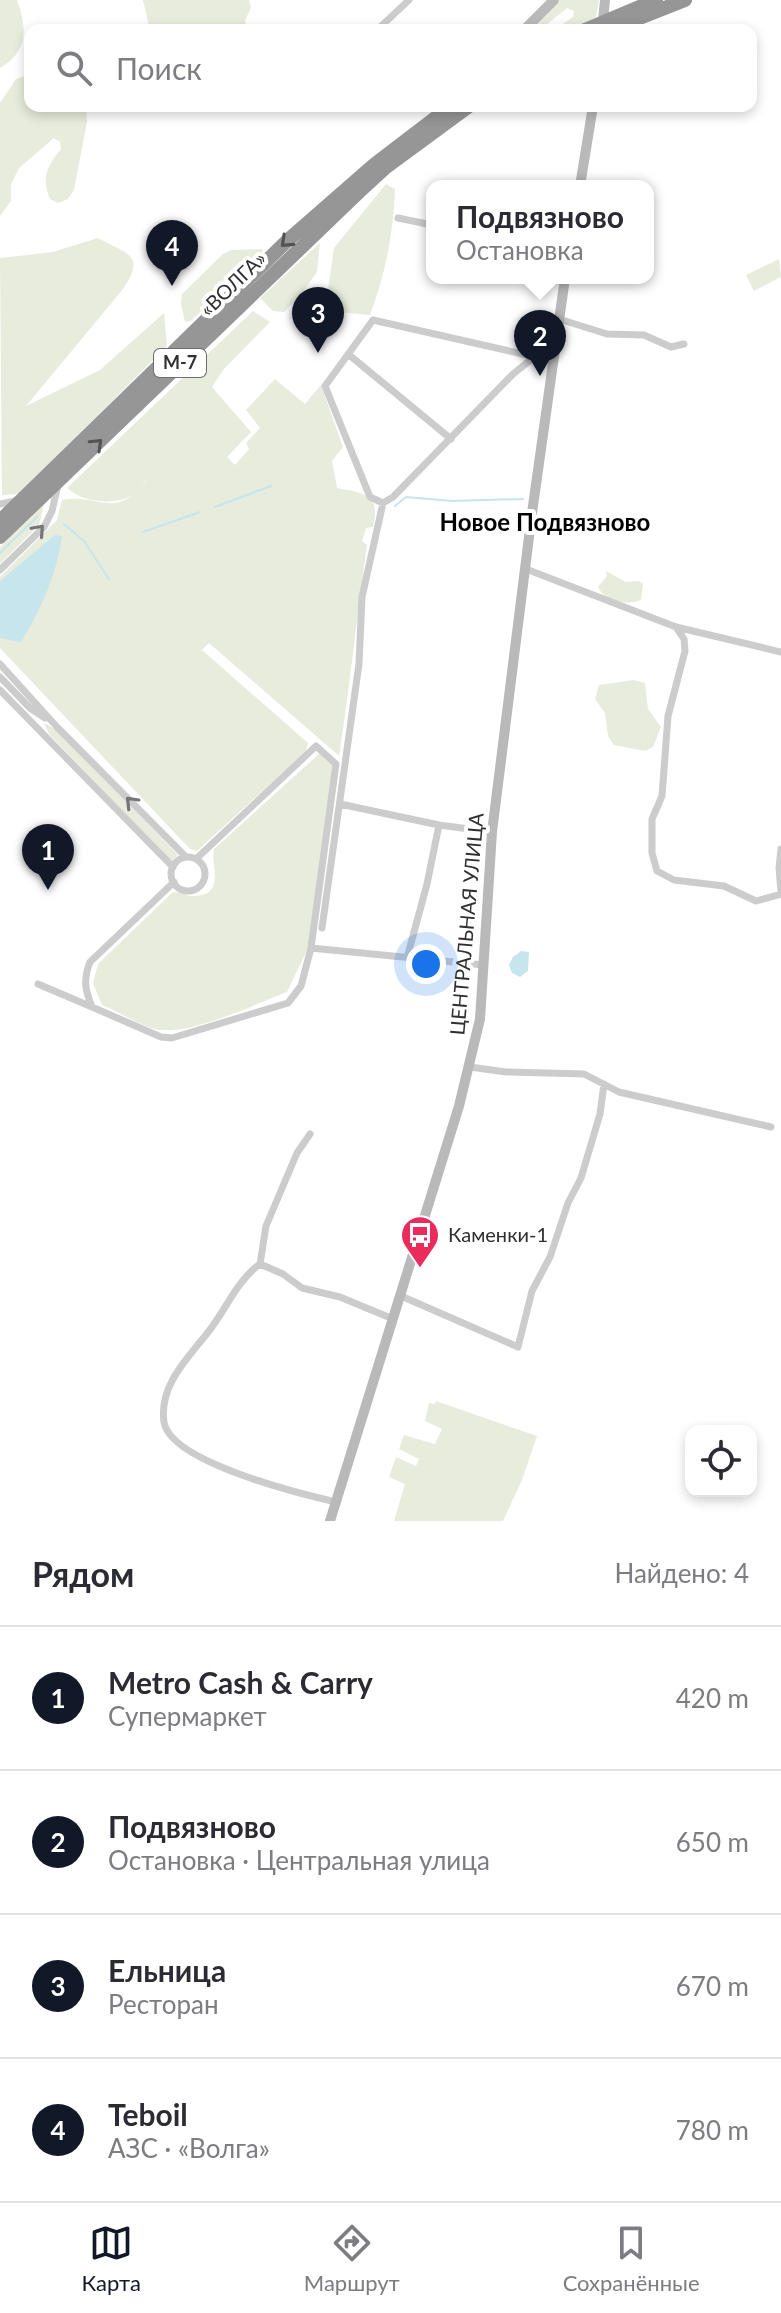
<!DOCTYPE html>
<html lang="ru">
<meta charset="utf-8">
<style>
:root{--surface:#fff;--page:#f2f2f3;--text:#2b2b33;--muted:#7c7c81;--line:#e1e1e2;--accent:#111827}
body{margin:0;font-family:Lato,sans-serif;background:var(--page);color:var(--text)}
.controls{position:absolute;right:24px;bottom:24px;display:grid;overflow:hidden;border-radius:16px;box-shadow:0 4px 12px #0003}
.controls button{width:72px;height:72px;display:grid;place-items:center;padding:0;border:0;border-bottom:2px solid var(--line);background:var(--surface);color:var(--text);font:40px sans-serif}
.you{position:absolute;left:426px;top:964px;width:28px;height:28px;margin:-20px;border:6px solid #fff;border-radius:50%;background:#1a73e8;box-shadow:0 0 0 12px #1a73e833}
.badge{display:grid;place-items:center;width:52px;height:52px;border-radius:50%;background:var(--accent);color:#fff;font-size:26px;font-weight:700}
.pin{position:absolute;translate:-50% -66px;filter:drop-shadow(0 2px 4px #0008)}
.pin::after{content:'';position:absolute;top:42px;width:28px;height:24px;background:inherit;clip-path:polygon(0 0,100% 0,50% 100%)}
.popup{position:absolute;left:426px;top:180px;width:228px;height:104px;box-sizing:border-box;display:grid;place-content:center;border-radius:16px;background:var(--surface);filter:drop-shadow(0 2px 6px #0005);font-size:26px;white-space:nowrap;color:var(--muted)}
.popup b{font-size:30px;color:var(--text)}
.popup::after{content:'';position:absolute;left:50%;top:100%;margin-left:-16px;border:16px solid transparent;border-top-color:var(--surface)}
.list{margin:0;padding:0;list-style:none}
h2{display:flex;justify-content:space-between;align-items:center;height:104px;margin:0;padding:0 32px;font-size:34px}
h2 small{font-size:26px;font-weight:400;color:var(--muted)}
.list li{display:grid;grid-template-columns:52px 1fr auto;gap:24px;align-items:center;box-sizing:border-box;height:144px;padding:0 32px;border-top:2px solid var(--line)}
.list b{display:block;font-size:30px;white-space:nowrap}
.list p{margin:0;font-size:26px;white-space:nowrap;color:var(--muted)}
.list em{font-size:26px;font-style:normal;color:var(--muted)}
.icon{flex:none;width:44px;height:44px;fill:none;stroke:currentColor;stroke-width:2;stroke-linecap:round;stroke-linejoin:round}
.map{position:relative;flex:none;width:781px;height:1521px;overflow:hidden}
.search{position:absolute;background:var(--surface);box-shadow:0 4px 12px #0003;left:24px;right:24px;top:24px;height:88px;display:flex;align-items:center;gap:20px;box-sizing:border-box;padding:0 28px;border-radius:16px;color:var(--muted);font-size:30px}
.sheet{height:680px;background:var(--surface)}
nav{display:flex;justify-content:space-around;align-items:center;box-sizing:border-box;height:112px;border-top:2px solid var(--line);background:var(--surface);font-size:22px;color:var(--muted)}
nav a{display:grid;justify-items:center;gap:4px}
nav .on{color:var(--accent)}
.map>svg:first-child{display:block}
.green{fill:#e8ecdc}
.water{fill:#c7e5ed}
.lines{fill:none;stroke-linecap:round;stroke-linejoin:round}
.stream{stroke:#c7e5ed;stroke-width:2}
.street{stroke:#ccc;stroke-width:7}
.secondary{stroke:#b9b9b9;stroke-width:10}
.highway{stroke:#969696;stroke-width:14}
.oneway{stroke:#535353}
.oneway2{stroke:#767676}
.labels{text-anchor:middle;stroke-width:8;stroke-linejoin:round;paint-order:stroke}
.shield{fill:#fff;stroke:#6d6d6d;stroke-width:2}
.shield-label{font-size:18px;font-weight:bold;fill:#2f2f2f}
.street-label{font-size:20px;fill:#2f2f2f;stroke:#fff}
.poi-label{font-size:20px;fill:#2f2f2f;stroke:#fff;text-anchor:start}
.quarter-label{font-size:24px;font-weight:bold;fill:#000;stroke:#fff}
</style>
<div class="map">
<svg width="781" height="1521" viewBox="0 0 781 1521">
<rect width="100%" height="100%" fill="#fff"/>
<!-- green -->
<path class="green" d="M0,0h17c10,28 12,51 -17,68z
M143,0h106l2,7 -6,14 3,9h-98z
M560,0h39l-3,17 -25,13h-17l19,-13 1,-6 -7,-3 -27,22h-10z
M30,74v32h56l1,16 -13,68 -6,9 -10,4 -8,-4c-9,-21 -3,-33 11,-50l-1,-7 -6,-4 -35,30 -8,16v17l-11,15v-113l16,-24z
M386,184l9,5c-1,41 -10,87 -25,126l-32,-3 -12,-8 8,-56z
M98,238c30,17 48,16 25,51l-97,117 74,-36 64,-57 3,33 -148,148 -17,1 -2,-237 53,-6z
M320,243l-3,29 -17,24 -16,16 -11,-1 -13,-13z
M262,249l1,2 -72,70 -6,1 -4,-18 1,-10 41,-40 8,-4z
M779,259l2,18 -27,14 -8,-16z
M253,311l17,11 -47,48 -11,17 39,45 -24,25 8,8 14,-16 -3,-6 14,-15 -14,-18 29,-31 30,25 16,-19 22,62 -11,14 5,27c28,5 44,7 36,39l-7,1 -4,13 5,4c-10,70 -17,140 -28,211l-130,-113 -7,7 106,93 -2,8 -109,100 -7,-2 -190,-201v-71l57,-57 5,-20c38,-7 52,22 85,-20 -4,3 -8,11 -13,14 -19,13 -51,8 -67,-6z
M44,505l-5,20 -39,39v-17z
M606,571l20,11 13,-1 4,3 -2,16c-14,6 -37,1 -43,-13l9,-11z
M634,680l11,3 3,26 13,18 -8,20 -8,4 -31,-6 -6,-9 -3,-23 -10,-14 4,-14z
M44,723l11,6 123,126 -7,6 -122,-127z
M320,753l15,11 -27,184 -21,44c-31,12 -94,42 -127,38 -19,-3 -40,-18 -58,-25l-9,-22 5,-19 75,-72c8,0 13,4 20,4 34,0 17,-31 21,-47z
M436,1401l101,35 -15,44 -19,41h-109l11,-37 -16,-7 7,-20 20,9 3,-7 -20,-10 5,-14 31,9 7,-15 -17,-8 4,-18 6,1z"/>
<!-- water -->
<path class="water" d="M55,535l7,1c-5,37 -21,74 -41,106l-21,-4v-57z
M521,951l8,1 -1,19 -8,6 -8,-4 -3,-8 4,-8z"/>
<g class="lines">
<!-- stream -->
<path class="stream" d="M395,506l11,-9 46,4 71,-2
M215,507l56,-21
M64,524l20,17 25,38
M143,532l57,-20
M0,553l37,-36"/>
<!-- street -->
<path class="street" d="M377,30l32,-30
M398,218l34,7
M559,319l48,15 37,1 27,12 13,-3
M348,354l103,85
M533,358l-20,16 -120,123 -10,6 -13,-6 -45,-111 48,-66 180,41
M0,504l15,-3
M526,569l150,58 105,25
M0,570l44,-43 8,-16 6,-26
M676,627l8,12 1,12 -17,65 -6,80 -10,23v34l5,18 17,9 50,6 32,15 25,-7
M0,664l57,63 129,130
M0,677l30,31 15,10
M0,690l173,177
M340,804l99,21 53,7
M781,849l-2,19 2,24
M171 874a17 17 0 1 1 34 0a17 17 0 1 1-34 0Z
M196,859l120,-113 20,18 -25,184
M322,928l37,-264 3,-67 21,-94
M407,958l20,-74 12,-59
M38,984l54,23c-7,-17 -9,-27 -2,-45l84,-80
M92,1007l69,30 11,1 116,-35 13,-17 10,-38 173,17
M470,1067l36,5 78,2 35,18 152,35
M310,1134l-13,19 -31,73 -6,38 23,10 19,14 38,9 53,22
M260,1264c-25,18 -35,49 -55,72 -20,25 -46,51 -41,86 6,40 137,72 172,80
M401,1296l117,51 14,-56 18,-34 18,-54 13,-25 19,-64 4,-30"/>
<!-- secondary -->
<path class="secondary" d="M603,21l2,-21
M524,30l30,-30
M580,186l13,-80
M330,1521l129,-415 21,-87 12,-187 40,-319 33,-235"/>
<!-- highway -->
<path class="highway" d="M585,30l71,-30
M609,30l76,-30
M0,521l288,-281 87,-76 76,-58
M0,537l361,-347 25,-23 83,-61"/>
</g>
<!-- one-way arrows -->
<defs><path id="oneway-chevron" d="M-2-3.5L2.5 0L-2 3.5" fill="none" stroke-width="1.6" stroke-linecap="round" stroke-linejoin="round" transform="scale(2)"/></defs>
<g class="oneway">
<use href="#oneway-chevron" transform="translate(286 242) rotate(137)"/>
<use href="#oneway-chevron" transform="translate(97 444) rotate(-44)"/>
</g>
<g class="oneway2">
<use href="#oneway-chevron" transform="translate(39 530) rotate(-48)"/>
<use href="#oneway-chevron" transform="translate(131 802) rotate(-134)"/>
</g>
<!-- icons -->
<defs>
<g id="bus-pin" transform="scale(2)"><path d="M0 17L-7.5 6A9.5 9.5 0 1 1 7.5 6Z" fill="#ec2b5d" stroke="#fff"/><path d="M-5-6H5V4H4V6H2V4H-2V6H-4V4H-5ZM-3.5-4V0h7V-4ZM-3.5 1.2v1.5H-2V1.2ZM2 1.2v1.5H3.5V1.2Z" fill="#fff"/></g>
</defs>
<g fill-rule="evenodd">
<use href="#bus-pin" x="420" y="1235"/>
</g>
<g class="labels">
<!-- shield labels -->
<rect class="shield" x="154" y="349" width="52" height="28" rx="6"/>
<g class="shield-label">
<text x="180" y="369">М-7</text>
</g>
<!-- street labels -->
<g class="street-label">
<text transform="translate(233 284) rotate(-44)" y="7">«ВОЛГА»</text>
<text transform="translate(467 924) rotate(-85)" y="7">ЦЕНТРАЛЬНАЯ УЛИЦА</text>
</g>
<!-- poi labels -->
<g class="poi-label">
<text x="448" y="1242">Каменки-1</text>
</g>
<!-- quarter labels -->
<g class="quarter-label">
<text x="545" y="531">Новое Подвязново</text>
</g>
</g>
</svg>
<div class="controls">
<button><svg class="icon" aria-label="locate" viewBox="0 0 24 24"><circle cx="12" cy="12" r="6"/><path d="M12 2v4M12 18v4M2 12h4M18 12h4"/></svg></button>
</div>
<div class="you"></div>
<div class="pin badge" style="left:48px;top:890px">1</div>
<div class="pin badge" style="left:540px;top:376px">2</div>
<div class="popup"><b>Подвязново</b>Остановка</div>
<div class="pin badge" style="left:318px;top:353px">3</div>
<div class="pin badge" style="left:172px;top:286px">4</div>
<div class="search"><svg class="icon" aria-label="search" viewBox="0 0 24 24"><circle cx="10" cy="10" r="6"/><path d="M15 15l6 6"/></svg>Поиск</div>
</div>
<section class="sheet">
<h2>Рядом<small>Найдено: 4</small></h2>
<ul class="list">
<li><span class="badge">1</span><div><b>Metro Cash &amp; Carry</b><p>Супермаркет</p></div><em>420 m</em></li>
<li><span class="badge">2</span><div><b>Подвязново</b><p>Остановка · Центральная улица</p></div><em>650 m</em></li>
<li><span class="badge">3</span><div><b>Ельница</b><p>Ресторан</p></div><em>670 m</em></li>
<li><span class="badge">4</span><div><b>Teboil</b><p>АЗС · «Волга»</p></div><em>780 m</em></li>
</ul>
</section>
<nav>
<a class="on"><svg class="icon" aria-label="map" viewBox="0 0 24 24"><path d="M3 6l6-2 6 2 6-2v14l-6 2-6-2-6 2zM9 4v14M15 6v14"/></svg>Карта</a>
<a><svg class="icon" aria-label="directions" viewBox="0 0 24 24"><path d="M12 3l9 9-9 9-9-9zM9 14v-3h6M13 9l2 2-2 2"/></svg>Маршрут</a>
<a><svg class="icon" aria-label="saved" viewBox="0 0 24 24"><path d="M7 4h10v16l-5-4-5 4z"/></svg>Сохранённые</a>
</nav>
